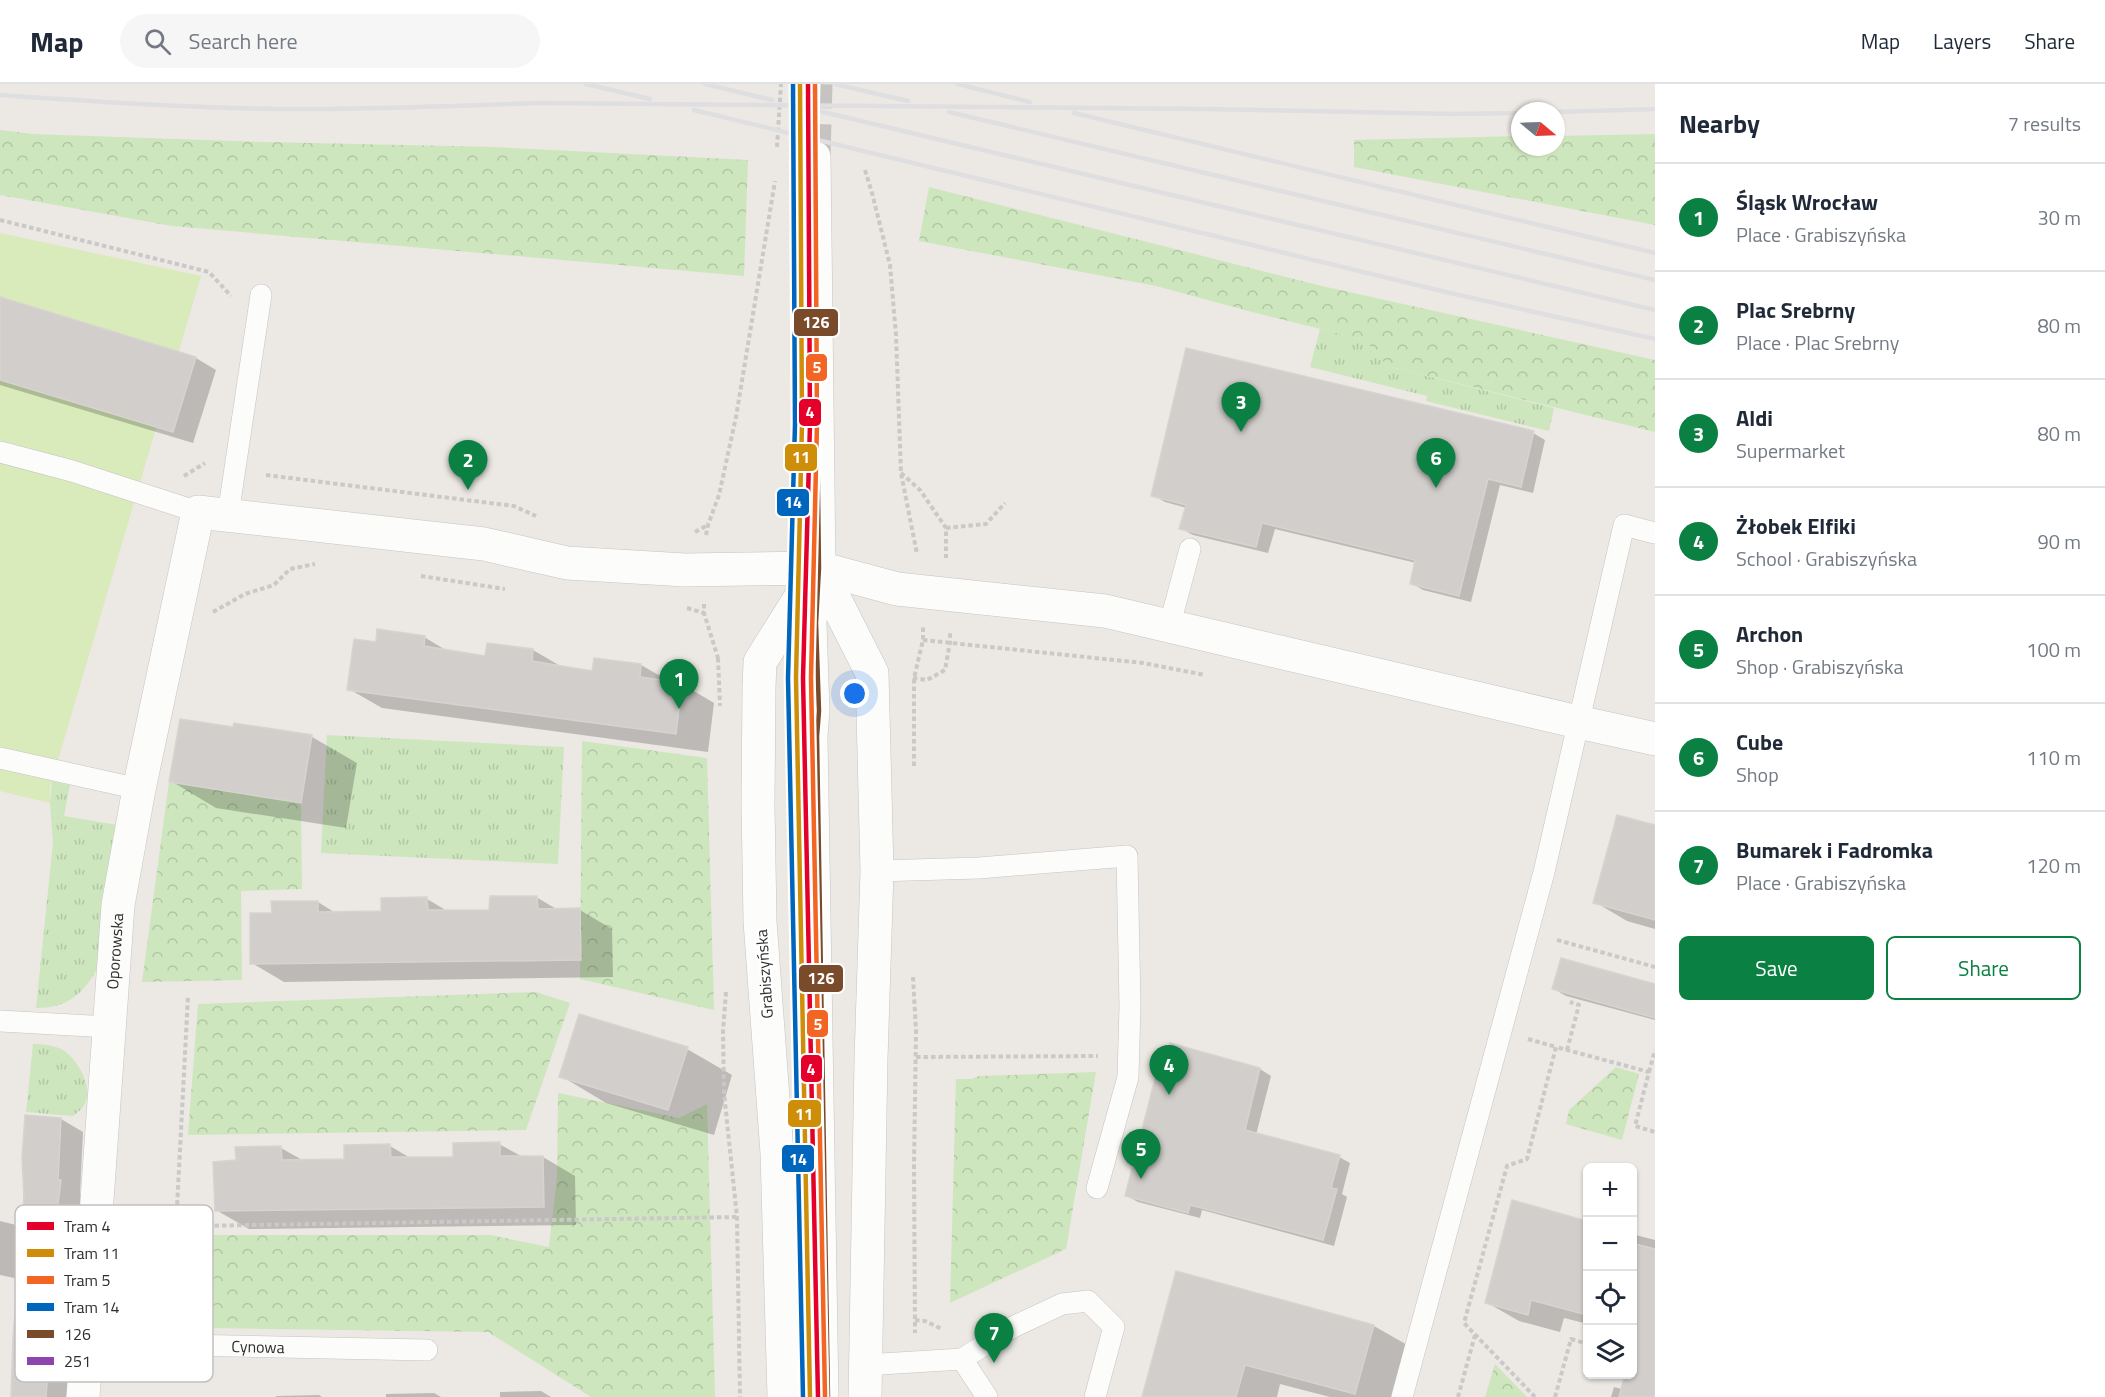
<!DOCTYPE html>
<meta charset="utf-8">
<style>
:root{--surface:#fff;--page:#f6f6f7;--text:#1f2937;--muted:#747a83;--line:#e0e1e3;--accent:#0b8043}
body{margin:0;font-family:"Titillium Web",sans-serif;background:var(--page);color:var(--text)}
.controls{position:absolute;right:18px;bottom:18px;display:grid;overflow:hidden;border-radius:9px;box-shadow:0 2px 4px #0004}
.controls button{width:54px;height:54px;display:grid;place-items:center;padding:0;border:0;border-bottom:2px solid var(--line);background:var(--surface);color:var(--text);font:30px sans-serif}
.compass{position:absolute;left:1511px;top:18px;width:54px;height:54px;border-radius:50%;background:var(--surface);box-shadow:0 2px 4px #0004;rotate:109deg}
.you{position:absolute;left:855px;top:610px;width:21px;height:21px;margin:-15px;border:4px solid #fff;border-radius:50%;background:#1a73e8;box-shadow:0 0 0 9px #1a73e833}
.badge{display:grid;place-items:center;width:39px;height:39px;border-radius:50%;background:var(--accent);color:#fff;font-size:20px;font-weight:700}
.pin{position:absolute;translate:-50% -50px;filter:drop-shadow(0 2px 3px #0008)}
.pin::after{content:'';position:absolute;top:32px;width:21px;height:18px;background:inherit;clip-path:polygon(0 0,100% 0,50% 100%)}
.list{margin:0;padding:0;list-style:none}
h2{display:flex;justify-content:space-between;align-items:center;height:78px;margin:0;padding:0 24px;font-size:26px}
h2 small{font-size:20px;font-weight:400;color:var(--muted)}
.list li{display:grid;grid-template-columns:39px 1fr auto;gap:18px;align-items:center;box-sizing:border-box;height:108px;padding:0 24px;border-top:2px solid var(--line)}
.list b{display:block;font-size:22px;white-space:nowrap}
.list p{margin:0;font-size:20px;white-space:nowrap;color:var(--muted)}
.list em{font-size:20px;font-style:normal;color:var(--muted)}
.actions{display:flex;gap:12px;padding:18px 24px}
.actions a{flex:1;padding:14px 0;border:2px solid var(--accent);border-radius:9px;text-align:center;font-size:21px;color:var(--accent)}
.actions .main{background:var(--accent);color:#fff}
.icon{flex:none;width:33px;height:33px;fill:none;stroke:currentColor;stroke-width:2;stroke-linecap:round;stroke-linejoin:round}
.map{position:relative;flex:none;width:1655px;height:1313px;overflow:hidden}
header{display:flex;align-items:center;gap:36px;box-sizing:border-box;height:84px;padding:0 30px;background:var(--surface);border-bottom:2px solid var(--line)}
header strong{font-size:28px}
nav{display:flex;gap:33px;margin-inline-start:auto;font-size:21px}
.search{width:420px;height:54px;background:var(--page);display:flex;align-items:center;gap:15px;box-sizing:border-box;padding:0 21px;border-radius:33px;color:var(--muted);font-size:22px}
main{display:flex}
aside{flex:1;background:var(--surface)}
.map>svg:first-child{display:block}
.grass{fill:url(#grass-tufts)}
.forest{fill:url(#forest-crowns)}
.pitch{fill:#d9eabb}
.shadow{fill:#0003}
.building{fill:#d1cecb;stroke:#d7d4d0;stroke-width:1.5}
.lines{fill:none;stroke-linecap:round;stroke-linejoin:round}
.secondary-tunnel{stroke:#c6c3c0;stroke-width:33;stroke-dasharray:33 16;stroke-linecap:butt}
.lane-casing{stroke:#c5c4c5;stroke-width:22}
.street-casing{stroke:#c5c4c5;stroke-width:34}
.secondary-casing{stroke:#c5c4c5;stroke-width:34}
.path{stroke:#c9c9c8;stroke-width:4;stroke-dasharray:4.5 3;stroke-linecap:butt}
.lane{stroke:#fcfcfb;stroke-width:21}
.street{stroke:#fcfcfb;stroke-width:33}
.secondary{stroke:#fcfcfb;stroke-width:33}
.rail{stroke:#dfdfe1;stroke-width:4.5}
.bus-1-casing{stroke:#fff;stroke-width:9}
.bus-2-casing{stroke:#fff;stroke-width:9}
.bus-1{stroke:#7a4b2a;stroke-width:4.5}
.bus-2{stroke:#8e44ad;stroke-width:4.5}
.tram-1-casing{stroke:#fff;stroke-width:9}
.tram-2-casing{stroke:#fff;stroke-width:9}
.tram-3-casing{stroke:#fff;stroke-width:9}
.tram-4-casing{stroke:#fff;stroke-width:9}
.tram-1{stroke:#e4002b;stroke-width:4.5}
.tram-2{stroke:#cf8e09;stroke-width:4.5}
.tram-3{stroke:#f26522;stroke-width:4.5}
.tram-4{stroke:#0065bd;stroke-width:4.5}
.labels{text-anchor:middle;stroke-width:4.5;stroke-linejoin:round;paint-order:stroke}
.street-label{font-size:16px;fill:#2e2e2e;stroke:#fff}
.key{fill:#fff;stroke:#c0c0c0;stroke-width:1.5}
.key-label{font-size:16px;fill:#2e2e2e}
.line-badge{stroke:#fff;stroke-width:2}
.badge-label{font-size:16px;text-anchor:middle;font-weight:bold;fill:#fff}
</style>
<header>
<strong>Map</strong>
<div class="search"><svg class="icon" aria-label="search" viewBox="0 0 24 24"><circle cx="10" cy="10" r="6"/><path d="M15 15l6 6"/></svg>Search here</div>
<nav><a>Map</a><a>Layers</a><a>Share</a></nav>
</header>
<main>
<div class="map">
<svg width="1655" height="1313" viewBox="0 0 1655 1313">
<defs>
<pattern id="grass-tufts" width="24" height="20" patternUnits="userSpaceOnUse" patternTransform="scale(1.5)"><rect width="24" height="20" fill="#cee6be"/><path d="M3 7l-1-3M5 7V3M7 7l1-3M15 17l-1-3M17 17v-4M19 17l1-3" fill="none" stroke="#b1c6a4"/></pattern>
<pattern id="forest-crowns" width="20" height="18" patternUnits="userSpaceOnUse" patternTransform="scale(1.5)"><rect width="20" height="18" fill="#cee6be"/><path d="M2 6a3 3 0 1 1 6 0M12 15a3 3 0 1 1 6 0" fill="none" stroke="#b1c6a4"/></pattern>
</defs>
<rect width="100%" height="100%" fill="#ece8e4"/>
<!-- grass -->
<path class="grass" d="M1320,245l45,11 22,26 167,42 -5,23 -123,-30 1,-5 -117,-29z
M327,651l237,12 -6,117 -237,-11z
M52,697l18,4 -6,31 53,9 -21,146c-15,25 -30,37 -60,37l17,-165 -3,-40z
M33,960c9,0 20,1 28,5 14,7 29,32 26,48 -1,8 -7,14 -14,19l-47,-4z"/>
<!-- forest -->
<path class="forest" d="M0,46l32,4 232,8 231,5 253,13 -4,116 -572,-50 -172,-31z
M1655,50v91l-301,-58v-27l166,-4v11h36v-11z
M929,103l393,99 333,74v72l-268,-66 -22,-26 -113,-28 -96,-26 -237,-45z
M582,657l125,17 7,252 -134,-31z
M169,698l132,21 1,86 -61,2 1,89 -100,2z
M536,908l34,11 -44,127 -338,5 10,-131z
M1616,983l23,7 -17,66 -56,-16 3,-14z
M1096,988l-30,177 -116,54 6,-224h16l7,-3z
M558,1009l121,25 28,-14 8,293h-124l-103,-65 -350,-5 4,-92h348l59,12 8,-70z
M1495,1280l32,33h-42z"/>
<!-- pitch -->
<path class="pitch" d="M0,149l201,43 -151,511v16l-50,-12z"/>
<!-- shadow -->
<path class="shadow" d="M0,215l196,59 20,12 -23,73 -193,-58z
M1533,349l12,7 -12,53 -33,-8 -29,117 -48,-12 -12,-7 5,-20 -141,-34 -7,24 -75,-18 -13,-7 7,-20 -22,-6 -12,-7z
M424,553l25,15 38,6 46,-8 29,17 32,5 2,-13 45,6 30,17 11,2 32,19 -6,49 -326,-44 -33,-19 28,-46z
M235,641l77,12 45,26 -11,65 -130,-20 -45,-27 63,-52z
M1655,743v102l-28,-8 -32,-19z
M536,813l22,13h22l32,19 1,48 -329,5 -32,-19 21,-49 45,-12 19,12 46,-1 44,-14 22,13 42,-1z
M1655,902v34l-89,-24 -12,-7z
M1171,961l89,24 11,7 -15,59 83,22 11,6 -8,31 5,3 -13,49 -132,-36 -2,8 -62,-16 -11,-6 36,-118z
M687,965l45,26 -18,60 -108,-32 -45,-27z
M61,1035l22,13 -3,62 3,1 -13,202h-58l7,-118 -19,-4v-54l24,6 -1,-69z
M499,1060l24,13h20l32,19 1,49 -327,4 -33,-19 21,-48 44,-14 23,13 42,-1 44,-14 22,13h43z
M1513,1118l75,20v102l-24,-6 -4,14 -41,-11 -33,-19z
M1632,1150l23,6v157h-44l3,-10 8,2 10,-15 5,-37 -5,-1z
M1177,1189l197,53 35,20 -14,51h-65l-50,-13 -3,13h-133z
M541,1307l10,6h-51v-5z
M434,1309l7,4h-55v-3z
M319,1311l3,2h-46v-1z"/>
<!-- building -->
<path class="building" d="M0,213l196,60 -23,75 -173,-52z
M1186,264l348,83 -13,56 -33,-8 -29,117 -49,-12 5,-24 -153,-37 -6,24 -77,-18 7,-24 -35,-9z
M377,545l48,7 -1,10 61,10 2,-13 46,6 -1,12 60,10 2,-13 47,6 -1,13 42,6 -6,51 -329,-44 7,-51 22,3z
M180,635l53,8 1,-4 78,12 -11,68 -132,-21z
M1617,731l38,10v95l-62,-17z
M490,812h47l1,13 42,-1 1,52 -331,4v-51h22l-1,-12h47v11l63,-1v-13l46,-1 1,13h61z
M1561,874l94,26v34l-103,-29z
M579,930l109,33 -20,63 -109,-33z
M1170,959l90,25 -15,62 95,25 -9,33 6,1 -14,51 -133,-35 -2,8 -63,-17 31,-121 6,2z
M25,1031l36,3 -3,62h3l-5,40 3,1 -13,176h-35l2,-59 11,-141 -2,-39z
M500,1058v14h43l1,51 -329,4 -2,-49 23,-2 -1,-13 46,-1 1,14 62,-1v-14l46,-1 1,13h62v-14z
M1512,1116l75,21v94l-56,-15 -3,15 -43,-12z
M1632,1159l23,6v148h-36l6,-23h7v-27l5,-18 -5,-1z
M1176,1187l198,54 -19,69 -110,-29 -9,32h-94z"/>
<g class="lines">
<!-- secondary-tunnel -->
<path class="secondary-tunnel" d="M814,73l2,-73"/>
<!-- lane casing -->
<g class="lane-casing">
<g id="lane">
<path d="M0,368l72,19 126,41"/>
<path d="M228,431l33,-220"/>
<path d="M819,489l-3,50 3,88 -2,25 11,661"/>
<path d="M1170,540l20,-75"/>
<path d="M0,674l139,31"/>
<path d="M877,787l102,-3 148,-12 3,150 -2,71 -31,111"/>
<path d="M0,937l109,6"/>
<path id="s1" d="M88,1259l339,7"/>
<path d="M962,1275l25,38"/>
<path d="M865,1281l97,-6 51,-32 49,-23 26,-3 26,26 -19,70"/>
<path d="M1402,1313l142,-525 80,-347 31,8"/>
</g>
</g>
<!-- street casing -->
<g class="street-casing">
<g id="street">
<path id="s2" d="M83,1313l35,-492 21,-116 59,-277 286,32 83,19 118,7 134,-2 78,21 208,22 473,111 77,17"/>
</g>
</g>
<!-- secondary casing -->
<g class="secondary-casing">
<path id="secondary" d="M814,73l5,411 53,105 5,198 -6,188 -6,338
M784,1313l-7,-244 -17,-232 -2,-117 1,-117 1,-25 59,-94"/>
</g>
<!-- path -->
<path class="path" d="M777,63l4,-63
M865,86l7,23 18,72 6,70 5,138 16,81
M0,136l209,52 22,24
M901,389l19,17 26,38v30
M266,391l248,31 22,10
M184,392l21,-13
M946,444l40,-4 19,-21
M695,448l13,-7
M706,451l2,-10 11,-30 17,-78 39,-236
M421,492l84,13
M704,520v9l14,45 3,1
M687,524l17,5
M213,528l32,-18 29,-9 16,-16 25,-5
M923,556l220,23 62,12
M718,574l2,48
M913,594l14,2 18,-10 5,-28v-11
M914,682v-88l9,-38v-13
M1557,856l98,27
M913,893l3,54 -2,134 1,168
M726,908l-3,39 1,62 13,124 3,180
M1528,955l28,8
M1567,966l12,-45 -9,-3
M1159,967l9,-1
M916,973l182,-1
M1649,988l6,-22
M132,1143l605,-10
M176,1143l12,-231
M915,1236l10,1 17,8
M1458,1313l17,-62
M1535,1313l-71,-74 43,-157 20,-7 29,-112 93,25 -14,54 20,6
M1555,1313l16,-58 17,5"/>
<!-- lane -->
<use href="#lane" class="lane"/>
<!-- street -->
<use href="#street" class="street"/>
<!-- secondary -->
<use href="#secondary" class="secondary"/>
<!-- rail -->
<path class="rail" d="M586,0l64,15
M705,0l67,16
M835,0l73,17
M958,0l72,18
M0,11c102,7 203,14 305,14 78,0 156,-3 233,-6l668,6 249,5 65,-1
M694,26l756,183 205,46
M819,27l836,199
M949,28l706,168
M1556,28l99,-3
M1074,29l581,140"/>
<!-- bus-1 casing -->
<g class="bus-1-casing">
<path id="bus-1" d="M816,0l-2,97 5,387 -3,55 3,88 -2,25 11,661"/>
</g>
<!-- bus-2 casing -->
<g class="bus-2-casing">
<path id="bus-2" d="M808,0l-1,97 4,387 -2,55 2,88 -1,25 10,661"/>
</g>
<!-- bus-1 -->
<use href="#bus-1" class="bus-1"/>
<!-- bus-2 -->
<use href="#bus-2" class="bus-2"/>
<!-- tram-1 casing -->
<g class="tram-1-casing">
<path id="tram-1" d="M808,0l2,340 -7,254 15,719"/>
</g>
<!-- tram-2 casing -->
<g class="tram-2-casing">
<path id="tram-2" d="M800,0l2,340 -6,254 14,719"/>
</g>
<!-- tram-3 casing -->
<g class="tram-3-casing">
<path id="tram-3" d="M815,0l2,340 -6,254 14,719"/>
</g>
<!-- tram-4 casing -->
<g class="tram-4-casing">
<path id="tram-4" d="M793,0l2,340 -7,254 15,719"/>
</g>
<!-- tram-1 -->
<use href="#tram-1" class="tram-1"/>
<!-- tram-2 -->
<use href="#tram-2" class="tram-2"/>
<!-- tram-3 -->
<use href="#tram-3" class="tram-3"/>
<!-- tram-4 -->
<use href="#tram-4" class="tram-4"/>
</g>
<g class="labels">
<!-- street labels -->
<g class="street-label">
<text dy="6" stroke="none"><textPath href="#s2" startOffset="447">Oporowska</textPath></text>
<text transform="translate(764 890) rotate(-94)" y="6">Grabiszyńska</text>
<text dy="6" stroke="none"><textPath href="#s1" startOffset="170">Cynowa</textPath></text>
</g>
</g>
<!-- legend -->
<rect x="15" y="1121" width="198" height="177" rx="9" class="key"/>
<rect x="27" y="1138" width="27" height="8" fill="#e4002b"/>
<rect x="27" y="1165" width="27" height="8" fill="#cf8e09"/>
<rect x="27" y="1192" width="27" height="8" fill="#f26522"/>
<rect x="27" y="1219" width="27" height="8" fill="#0065bd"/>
<rect x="27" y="1246" width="27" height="8" fill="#7a4b2a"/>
<rect x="27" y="1273" width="27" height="8" fill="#8e44ad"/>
<g class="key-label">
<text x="64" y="1148">Tram 4</text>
<text x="64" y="1175">Tram 11</text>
<text x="64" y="1202">Tram 5</text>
<text x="64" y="1229">Tram 14</text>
<text x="64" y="1256">126</text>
<text x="64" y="1283">251</text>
</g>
<g class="line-badge">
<rect x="793" y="224" width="46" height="29" rx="6" fill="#7a4b2a"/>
<rect x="805" y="269" width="23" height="29" rx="6" fill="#f26522"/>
<rect x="798" y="314" width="24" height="29" rx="6" fill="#e4002b"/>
<rect x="784" y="359" width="34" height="29" rx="6" fill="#cf8e09"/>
<rect x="776" y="404" width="34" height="29" rx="6" fill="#0065bd"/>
<rect x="798" y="880" width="46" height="29" rx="6" fill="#7a4b2a"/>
<rect x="806" y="925" width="23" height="29" rx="6" fill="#f26522"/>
<rect x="800" y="970" width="23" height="29" rx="6" fill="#e4002b"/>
<rect x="787" y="1015" width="35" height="29" rx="6" fill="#cf8e09"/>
<rect x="781" y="1060" width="34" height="29" rx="6" fill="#0065bd"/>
</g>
<g class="badge-label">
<text x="816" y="244">126</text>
<text x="817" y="289">5</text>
<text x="810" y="334">4</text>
<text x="801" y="379">11</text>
<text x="793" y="424">14</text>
<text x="821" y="900">126</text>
<text x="818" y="946">5</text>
<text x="811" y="991">4</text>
<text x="804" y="1036">11</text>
<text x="798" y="1081">14</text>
</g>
</svg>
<div class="controls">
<button>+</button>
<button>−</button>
<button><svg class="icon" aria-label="locate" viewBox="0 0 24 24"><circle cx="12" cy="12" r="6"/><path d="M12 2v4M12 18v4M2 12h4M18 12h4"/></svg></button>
<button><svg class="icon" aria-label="layers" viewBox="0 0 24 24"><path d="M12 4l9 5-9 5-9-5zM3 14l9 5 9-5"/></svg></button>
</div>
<svg class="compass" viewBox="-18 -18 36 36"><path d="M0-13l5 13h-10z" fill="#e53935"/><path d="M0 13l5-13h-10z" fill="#747a83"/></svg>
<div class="you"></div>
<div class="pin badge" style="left:679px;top:625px">1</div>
<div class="pin badge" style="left:468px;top:406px">2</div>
<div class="pin badge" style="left:1241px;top:348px">3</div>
<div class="pin badge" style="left:1169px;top:1011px">4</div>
<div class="pin badge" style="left:1141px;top:1095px">5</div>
<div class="pin badge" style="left:1436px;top:404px">6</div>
<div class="pin badge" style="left:994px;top:1279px">7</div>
</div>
<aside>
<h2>Nearby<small>7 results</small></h2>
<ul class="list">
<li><span class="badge">1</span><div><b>Śląsk Wrocław</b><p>Place · Grabiszyńska</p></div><em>30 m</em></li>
<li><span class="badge">2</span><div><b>Plac Srebrny</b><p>Place · Plac Srebrny</p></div><em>80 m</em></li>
<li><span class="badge">3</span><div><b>Aldi</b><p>Supermarket</p></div><em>80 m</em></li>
<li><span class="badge">4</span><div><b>Żłobek Elfiki</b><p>School · Grabiszyńska</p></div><em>90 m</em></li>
<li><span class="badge">5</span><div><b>Archon</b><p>Shop · Grabiszyńska</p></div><em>100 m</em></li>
<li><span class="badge">6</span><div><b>Cube</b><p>Shop</p></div><em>110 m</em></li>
<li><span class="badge">7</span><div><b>Bumarek i Fadromka</b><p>Place · Grabiszyńska</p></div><em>120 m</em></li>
</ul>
<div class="actions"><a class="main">Save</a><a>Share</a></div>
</aside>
</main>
